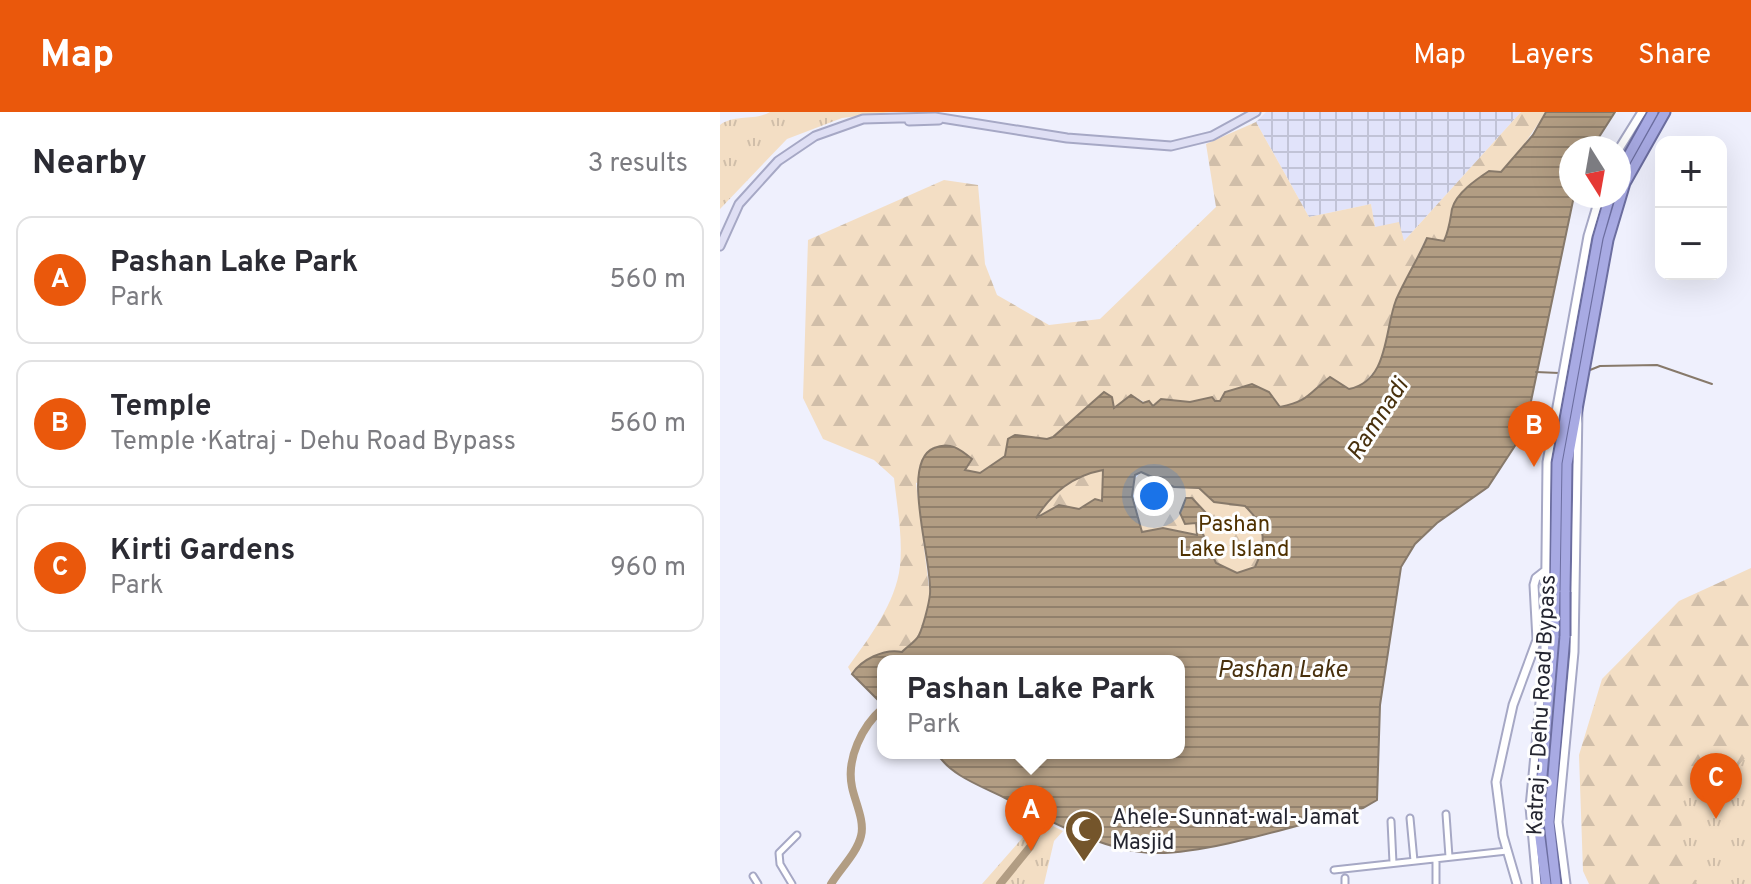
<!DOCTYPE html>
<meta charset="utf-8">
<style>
:root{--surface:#fff;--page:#f7f7f7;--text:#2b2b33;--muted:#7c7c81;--line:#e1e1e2;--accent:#ea580c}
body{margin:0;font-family:Overpass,sans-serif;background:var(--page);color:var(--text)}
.controls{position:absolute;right:24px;top:24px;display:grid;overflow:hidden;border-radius:16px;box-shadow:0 8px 32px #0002}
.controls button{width:72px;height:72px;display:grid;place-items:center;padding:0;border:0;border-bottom:2px solid var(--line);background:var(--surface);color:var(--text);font:40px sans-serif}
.compass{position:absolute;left:839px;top:24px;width:72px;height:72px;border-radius:50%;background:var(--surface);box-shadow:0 8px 32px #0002;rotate:169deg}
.you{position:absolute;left:434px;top:384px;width:28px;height:28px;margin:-20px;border:6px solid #fff;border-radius:50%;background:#1a73e8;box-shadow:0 0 0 12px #1a73e833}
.badge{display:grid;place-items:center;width:52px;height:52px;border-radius:50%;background:var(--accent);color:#fff;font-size:26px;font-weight:700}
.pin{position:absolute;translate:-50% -66px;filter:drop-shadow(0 2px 4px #0008)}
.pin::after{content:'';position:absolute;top:42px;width:28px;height:24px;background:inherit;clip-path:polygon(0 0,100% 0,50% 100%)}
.popup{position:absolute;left:157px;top:543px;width:308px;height:104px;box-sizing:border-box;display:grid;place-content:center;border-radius:16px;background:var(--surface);filter:drop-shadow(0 2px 6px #0005);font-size:26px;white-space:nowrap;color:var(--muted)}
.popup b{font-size:30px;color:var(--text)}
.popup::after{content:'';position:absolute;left:50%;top:100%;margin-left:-16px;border:16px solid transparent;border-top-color:var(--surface)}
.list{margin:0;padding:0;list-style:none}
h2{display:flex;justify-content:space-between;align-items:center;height:104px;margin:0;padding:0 32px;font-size:34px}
h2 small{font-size:26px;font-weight:400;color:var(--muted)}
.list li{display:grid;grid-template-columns:52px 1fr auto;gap:24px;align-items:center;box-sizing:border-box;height:128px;margin:0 16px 16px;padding:0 16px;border:2px solid var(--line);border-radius:16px}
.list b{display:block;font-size:30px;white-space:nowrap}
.list p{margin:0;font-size:26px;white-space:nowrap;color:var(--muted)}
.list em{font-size:26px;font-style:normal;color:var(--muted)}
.map{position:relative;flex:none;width:1031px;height:772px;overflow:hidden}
header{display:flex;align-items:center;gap:48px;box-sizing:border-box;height:112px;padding:0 40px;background:var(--accent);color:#fff}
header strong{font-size:38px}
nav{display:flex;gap:44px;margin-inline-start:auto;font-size:28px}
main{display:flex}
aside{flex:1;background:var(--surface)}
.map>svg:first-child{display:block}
.industrial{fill:url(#industrial-grid)}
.forest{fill:url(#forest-firs)}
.park{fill:url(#park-tufts)}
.water{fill:url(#water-rules);stroke:#87796a;stroke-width:2;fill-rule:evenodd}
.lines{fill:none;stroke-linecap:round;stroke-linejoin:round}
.stream{stroke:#87796a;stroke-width:2}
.river{stroke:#b29d83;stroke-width:8}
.minor-casing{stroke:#a6a8c5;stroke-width:9}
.tertiary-casing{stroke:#a6a8c5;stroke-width:11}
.secondary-casing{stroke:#a6a8c5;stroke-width:11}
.trunk-casing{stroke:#6c6ea0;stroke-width:13}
.minor{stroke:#fff;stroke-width:5}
.tertiary{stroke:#fff;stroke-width:7}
.secondary{stroke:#dfdff4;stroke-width:7}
.trunk{stroke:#a8aae3;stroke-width:9}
.trunk-bridge-casing{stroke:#6c6ea0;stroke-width:13;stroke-linecap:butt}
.trunk-bridge{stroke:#a8aae3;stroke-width:9}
.labels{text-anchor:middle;stroke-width:6;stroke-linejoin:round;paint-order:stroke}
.park-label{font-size:22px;fill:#4f3100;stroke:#fefefe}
.street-label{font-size:22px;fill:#242530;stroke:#fefefe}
.poi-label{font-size:22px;fill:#242530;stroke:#fefefe;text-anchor:start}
.water-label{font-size:24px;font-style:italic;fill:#48300d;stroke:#fefefe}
</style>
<header>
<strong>Map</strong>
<nav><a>Map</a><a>Layers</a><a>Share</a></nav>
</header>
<main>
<aside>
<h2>Nearby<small>3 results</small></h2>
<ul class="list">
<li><span class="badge">A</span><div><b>Pashan Lake Park</b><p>Park</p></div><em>560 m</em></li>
<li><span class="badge">B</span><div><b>Temple</b><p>Temple · Katraj - Dehu Road Bypass</p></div><em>560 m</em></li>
<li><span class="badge">C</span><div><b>Kirti Gardens</b><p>Park</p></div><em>960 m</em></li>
</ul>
</aside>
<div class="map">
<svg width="1031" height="772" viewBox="0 0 1031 772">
<defs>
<pattern id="industrial-grid" width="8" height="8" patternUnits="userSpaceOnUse" patternTransform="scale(2)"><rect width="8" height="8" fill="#e1e3fa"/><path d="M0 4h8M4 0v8" fill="none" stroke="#c1c3d7"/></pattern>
<pattern id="forest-firs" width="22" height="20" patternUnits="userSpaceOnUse" patternTransform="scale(2)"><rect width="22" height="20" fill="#f3dec4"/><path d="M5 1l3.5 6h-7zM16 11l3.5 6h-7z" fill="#d0bea9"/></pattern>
<pattern id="park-tufts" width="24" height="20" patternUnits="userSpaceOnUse" patternTransform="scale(2)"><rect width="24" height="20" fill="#f3dec4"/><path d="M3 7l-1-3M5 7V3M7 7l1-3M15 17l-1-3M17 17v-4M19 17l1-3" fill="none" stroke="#d0bea9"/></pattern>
<pattern id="water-rules" width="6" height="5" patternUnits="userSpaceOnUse" patternTransform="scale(2)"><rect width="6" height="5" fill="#b29d83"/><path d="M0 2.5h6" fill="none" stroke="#91806c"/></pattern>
</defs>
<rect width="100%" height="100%" fill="#eff0fd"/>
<!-- industrial -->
<path class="industrial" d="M546,0h255l-117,129 -29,-13 -4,-24 -62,13 -53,-95z"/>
<!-- forest -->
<path class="forest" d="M801,0h25l-35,52 -59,44 1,13 -9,20 -18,-3 -29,62 -16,64 -20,22 -12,3 -30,-4c-12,17 -20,18 -39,22l-11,-15 -17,-8 -27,8 -5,9h-5l-3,-4 -21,5 -30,-3 -9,7 -21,-11 -17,13 -2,-11 -8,-5 -51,45 -6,2 -32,-4 -10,21 -26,17 -14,-3 -49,13 14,113 -10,39 -18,17c-18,-4 -41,8 -50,22l-4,-7c21,-29 48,-64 52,-101 3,-28 -3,-60 -6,-88l-20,-18 -51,-21 -20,-41 5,-158 136,-60 34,5 7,79 12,31 52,30 51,-6 116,-112 -10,-63 50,-22 53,95 62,-13 4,23 24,-5 5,19z
M383,358l-1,31 -8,-2 -14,10 -17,-2 -28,12c19,-26 35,-43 68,-49z
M421,360l33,15 25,1 15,14 31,4c21,19 22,36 10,61l-18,6 -21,-10 -14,-31 5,-18 -16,-16 -3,-1 2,25 8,3 -1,10 -31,-7 -24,4 -11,-49z
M1031,456v316h-162l-6,-13 -4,-116 23,-76 77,-78z"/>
<!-- park -->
<path class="park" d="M50,0h121l-49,6 -55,21 -67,70v-84c14,-11 35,-4 50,-13z
M1031,640v132h-54c-17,-24 -16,-53 -15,-82l54,-34z
M319,707l24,12 -9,10 -10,43h-62z"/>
<!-- water -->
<path class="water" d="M826,0h69l-23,36h-21v48h3l-44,210 -10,32 -32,49 -51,36 -22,21 -14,23 -21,138 -3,95 -14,8c-58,14 -151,46 -208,45 -50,-1 -105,-32 -148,-54 -23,-12 -57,-23 -70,-46h242v-92h-296v44l-31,-31c9,-14 32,-26 50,-22 5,-6 14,-10 17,-17 4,-8 10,-31 11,-41 3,-33 -31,-132 4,-146 16,-7 26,1 38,11l-7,11 15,3 25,-17 3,-17 7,-4 32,4 6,-2 51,-45 8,5 2,11 17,-13 12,8 6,-2 4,5 8,-7 29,3 22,-5 3,4h5l5,-9 27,-8 17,8 11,15c29,-6 28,-13 50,-30l19,12c40,-8 35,-58 47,-89 9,-21 22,-41 31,-62l17,3c5,-11 6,-20 8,-32 4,-16 25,-30 37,-38l12,1 32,-37zM383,358l-1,31 -7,-2 -16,10 -20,-4 -23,13c17,-26 36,-42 67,-48zM421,360l33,15 25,1 15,14 31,4c21,20 22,36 10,61l-18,6 -21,-10 -14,-31 5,-18 -15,-16h-6l-6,15 5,11 11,-1 1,12 -34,-7 -21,4 -10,-36 3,-21z"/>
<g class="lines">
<!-- stream -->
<path class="stream" d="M870,258l10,-4 57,-1 55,19
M816,260l23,1"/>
<!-- river -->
<path class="river" d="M111,772c9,-15 26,-31 30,-48 4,-15 -6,-34 -9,-49 -6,-28 10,-61 31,-79
M280,772l30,-37 19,-38"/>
<!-- minor casing -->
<g class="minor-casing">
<path id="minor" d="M726,702l3,43
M690,706l4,43
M671,709l2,42
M716,747v25
M614,758l173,-19
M33,764l5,8
M625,766v6
M72,772l-12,-20 -1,-11 18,-18"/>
</g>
<!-- tertiary casing -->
<g class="tertiary-casing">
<path id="tertiary" d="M899,37l23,-37
M797,772l-14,-48 -7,-54 17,-77 24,-65 -3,-55 2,-7 9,-7
M817,772l-7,-77 15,-157 2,-188 41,-226 12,-40
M846,772l-8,-62 16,-170 4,-244"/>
</g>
<!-- secondary casing -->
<g class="secondary-casing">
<path id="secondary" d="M189,9l30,-1
M0,134l19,-42 39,-43 37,-25 48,-17 72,-2 132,21 104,8 41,-10 44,-24"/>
</g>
<!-- trunk casing -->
<g class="trunk-casing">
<path id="trunk" d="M899,61l34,-61
M835,480l2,-129 41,-225 12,-42
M845,480l2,-128 41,-224 17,-57 40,-71
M826,772l-8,-62 16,-186
M836,772l-7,-62 16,-186"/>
</g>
<!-- minor -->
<use href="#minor" class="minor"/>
<!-- tertiary -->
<use href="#tertiary" class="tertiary"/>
<!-- secondary -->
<use href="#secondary" class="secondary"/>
<!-- trunk -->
<use href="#trunk" class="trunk"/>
<!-- trunk-bridge casing -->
<g class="trunk-bridge-casing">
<path id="trunk-bridge" d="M834,524l1,-44
M845,524v-44"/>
</g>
<!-- trunk-bridge -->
<use href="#trunk-bridge" class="trunk-bridge"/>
</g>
<!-- icons -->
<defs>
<g id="mosque-pin" transform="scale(2)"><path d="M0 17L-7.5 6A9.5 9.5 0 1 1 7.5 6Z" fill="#74552b" stroke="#fefefe"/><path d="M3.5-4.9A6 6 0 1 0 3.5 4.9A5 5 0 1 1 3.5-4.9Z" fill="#fff"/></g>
</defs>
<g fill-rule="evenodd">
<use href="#mosque-pin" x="364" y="717"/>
</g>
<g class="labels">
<!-- park labels -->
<g class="park-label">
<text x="514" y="419">Pashan<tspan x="514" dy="25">Lake Island</tspan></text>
</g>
<!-- street labels -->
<g class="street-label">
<text transform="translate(820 593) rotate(-87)" y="8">Katraj - Dehu Road Bypass</text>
</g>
<!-- poi labels -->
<g class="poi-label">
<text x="392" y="712">Ahele-Sunnat-wal-Jamat<tspan x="392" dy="25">Masjid</tspan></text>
</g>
<!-- water labels -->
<g class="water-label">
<text transform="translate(657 307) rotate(-57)" y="8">Ramnadi</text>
<text x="562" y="565">Pashan Lake</text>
</g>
</g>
</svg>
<div class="controls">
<button>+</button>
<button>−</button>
</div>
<svg class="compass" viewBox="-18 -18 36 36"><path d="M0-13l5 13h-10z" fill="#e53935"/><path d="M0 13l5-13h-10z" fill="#7c7c81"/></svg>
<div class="you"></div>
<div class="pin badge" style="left:311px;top:739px">A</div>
<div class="popup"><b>Pashan Lake Park</b>Park</div>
<div class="pin badge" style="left:814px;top:355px">B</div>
<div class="pin badge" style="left:996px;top:707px">C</div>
</div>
</main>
